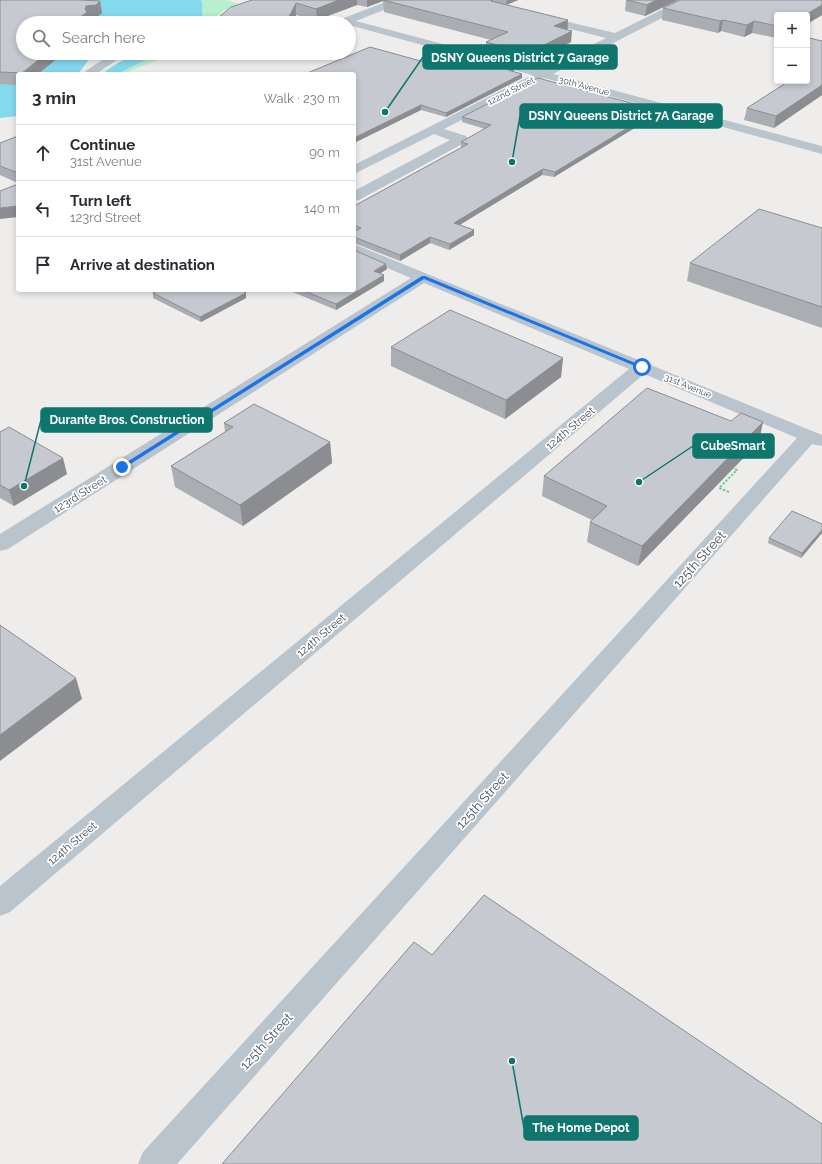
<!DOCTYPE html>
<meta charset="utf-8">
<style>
:root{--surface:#fff;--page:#f2f2f3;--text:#2b2b33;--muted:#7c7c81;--line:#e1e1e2}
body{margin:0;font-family:Raleway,sans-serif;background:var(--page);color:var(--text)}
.controls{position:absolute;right:12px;top:12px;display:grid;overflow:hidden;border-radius:4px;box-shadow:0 2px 6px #0003}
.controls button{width:36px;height:36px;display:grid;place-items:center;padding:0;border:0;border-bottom:1px solid var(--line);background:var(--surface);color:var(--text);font:20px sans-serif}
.stop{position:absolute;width:12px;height:12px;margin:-9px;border:3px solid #1a73e8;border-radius:50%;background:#fff}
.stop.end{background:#1a73e8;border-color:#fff;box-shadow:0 1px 4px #0008}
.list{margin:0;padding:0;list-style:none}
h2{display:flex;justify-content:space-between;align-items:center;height:52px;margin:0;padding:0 16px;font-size:17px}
h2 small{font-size:13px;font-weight:400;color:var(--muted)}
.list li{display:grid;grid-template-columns:26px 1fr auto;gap:12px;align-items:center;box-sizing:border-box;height:56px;padding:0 16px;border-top:1px solid var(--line)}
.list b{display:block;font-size:15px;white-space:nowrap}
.list p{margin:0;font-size:13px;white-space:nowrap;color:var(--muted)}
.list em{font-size:13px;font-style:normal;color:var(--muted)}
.icon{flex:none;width:22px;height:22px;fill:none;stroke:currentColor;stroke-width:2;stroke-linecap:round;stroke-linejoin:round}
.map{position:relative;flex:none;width:822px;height:1164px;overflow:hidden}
.search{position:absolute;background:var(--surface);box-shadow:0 2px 6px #0003;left:16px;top:16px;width:340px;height:44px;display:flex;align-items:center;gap:10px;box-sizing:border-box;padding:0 14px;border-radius:22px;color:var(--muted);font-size:15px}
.panel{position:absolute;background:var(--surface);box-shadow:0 2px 6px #0003;left:16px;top:72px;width:340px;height:220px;border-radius:4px}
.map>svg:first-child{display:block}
.green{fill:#b8efcc}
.water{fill:#84d9ed}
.pier{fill:#efecec}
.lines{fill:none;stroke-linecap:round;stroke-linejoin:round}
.path{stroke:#70cd9d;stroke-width:2;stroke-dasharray:2.5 1.5;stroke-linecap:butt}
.minor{fill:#bac4cc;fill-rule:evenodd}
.wall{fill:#aaadb2}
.shaded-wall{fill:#8b8d91}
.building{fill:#c6c9cf;stroke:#8b8d91}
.route{fill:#1a73e8}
.labels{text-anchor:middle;stroke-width:3.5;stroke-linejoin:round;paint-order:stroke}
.far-street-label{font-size:9px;fill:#44505a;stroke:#fff}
.street-label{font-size:11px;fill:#44505a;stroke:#fff}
.near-street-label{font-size:13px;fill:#44505a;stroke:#fff}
.leader{fill:none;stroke:#0f766e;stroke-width:1.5}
.callout-dot{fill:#0f766e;stroke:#fff;stroke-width:1.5}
.callout{fill:#0f766e;stroke:#0f766e;stroke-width:1.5}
.callout-label{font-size:12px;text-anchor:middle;font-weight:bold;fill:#fff}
</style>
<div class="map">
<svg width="822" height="1164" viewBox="0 0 822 1164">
<rect width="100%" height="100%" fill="#efecec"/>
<!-- green -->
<path class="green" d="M200,0h26l19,6c-19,3 -21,1 -33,17h-10l3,-3 -3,-6v-13z
M161,53h14l-53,21h-9l8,-2z"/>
<!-- water -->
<path class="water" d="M0,0h200l2,1v13l3,6 -3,3h-179v30h138l-40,19 -8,2h-95v42l-18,2z"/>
<!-- pier -->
<path class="pier" d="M94,53h40l-27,17 -4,4h-25z"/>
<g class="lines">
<!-- path -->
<path class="path" d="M729,492l-10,-4 18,-18 -4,-2"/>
<!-- minor -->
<path class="minor" d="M391,0h14l-1,2 -48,19 185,49 65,-32 -71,-18 -1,-2 1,-2 4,-1 76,18 66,-33h13l-1,2 -140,72 269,72v8l-278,-76 -100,51 22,7 2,3 -2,3 -107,58 -5,1v-10l96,-51 -16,-6 -80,40v-9l178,-90 -183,-50v-2h-8l-1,-2 1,-2z
M93,17l41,3 5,3 -50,-1 -1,-2 1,-2z
M113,53h14l-31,21h-9l-2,-2 2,-2z
M354,244l468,191v11l-10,-2 -635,720h-39l5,-12 654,-714 -153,-64 -634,538 -10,4v-30l629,-517 -205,-86 -416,266 -8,2v-17l411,-256 -57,-24z"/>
</g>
<!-- wall -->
<path class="wall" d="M0,0l100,1 2,12 -4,3 -10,1 -65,6 41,30 -26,21h-20v11l-18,-1z
M252,0h266l-11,5 61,15v9l3,13 -43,23 -42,-11v-12l5,-2 -107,-28 -1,-11 -16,6 -10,-2 -40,15 -21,-5 -3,8h-80z
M626,0h52l-33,16 -20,-5z
M822,0v15l-15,9v-9h-30v23l-25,-5 -8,4 -23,-6 -3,2 -56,-13 1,-12z
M807,40l15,1v54l-48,33 -30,-8 3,-12 60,-27z
M776,59h1v12h-3z
M446,68l68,4 8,2v4l-76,39 -25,-7 -65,32v4l-2,1v-73z
M656,115l-102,62 -12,-2 -82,50 14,5v5l-25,15 -19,-7 -30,18 -46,-18v-11l1,-1h-1v-25l108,-59h-1v-5l24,-13 -23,-7v-5z
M18,136v47l-18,-8v-32z
M822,228v100l-135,-47 3,-18z
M354,250l33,19 -7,5 4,1v6l-48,29 -48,-20h66z
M153,293l93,5 -45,24 -48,-24z
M391,347l172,11 -2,19 -56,42 -114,-53z
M224,423l106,19 2,21 -89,63 -68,-39 -4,-21 54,-34z
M0,432l67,42 -53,32 -14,-8z
M759,442l-121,124 -51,-24 3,-20 2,-2 -50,-24 2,-20z
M822,524v9l-21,25 -33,-15 1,-5z"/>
<!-- shaded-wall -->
<path class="shaded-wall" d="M339,0h18v5l-40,15 -1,-11z
M367,0h20h-4v1l-16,6z
M507,0h11l-12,5z
M656,0h22l-33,16 2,-11z
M100,1l2,12 -4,3 -10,1 1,6h-16l12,-14 1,-3z
M296,3v12l-3,8h-11z
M822,5v10l-15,9v-9h-2z
M568,20l-1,11 -13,-5z
M723,20l-2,11 -3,2 2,-12z
M754,21l-2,12 -8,4 3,-12z
M572,31l-1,11 -43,23v-12z
M47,53h17l-26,21h-16z
M514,67v5l-6,3v-5z
M522,74v4l-76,39v-4z
M822,85v10l-48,33 2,-12z
M421,105v5l-65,32v4l-2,1v-9z
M657,110l-1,5 -102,62 1,-5z
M543,169l-1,6 -88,53v-5z
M18,206v11l-18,2v-11z
M474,230v5l-25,15 1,-6z
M430,237v6l-30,18v-6z
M386,264l1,5 -13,8v-6z
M384,275v6l-48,29v-6z
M246,293v5l-45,24 -1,-5z
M563,358l-2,19 -56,42 1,-19z
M763,422l-4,20 -121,124 4,-20z
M330,442l2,21 -89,63 -3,-21z
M63,458l4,16 -53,32 -5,-16z
M822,530v3l-21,25 1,-5z
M76,678l6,21 -82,62v-26z"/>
<!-- building -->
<path class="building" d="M0,0h80l20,1 -4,4 -10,1 -1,3 2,3 -14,11h-50v30h24l-25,20 -22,-1z
M252,0h87l-23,9 -20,-6 -8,16 -3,3 -3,1h-67l-2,-1 18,-15z
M383,0h110l-2,1 77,19 -14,6 18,5 -44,22 -42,-11 22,-10z
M627,0h29l-9,5z
M680,0h142v5l-17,10h-28v11l-23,-5 -7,4 -24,-5 -3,1 -57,-13z
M809,38l13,3v44l-46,31 -29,-8 42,-27h18v-12l3,-2 -3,-1v-26z
M370,47l76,21 27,-12 41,11 -6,3 14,4 -76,39 -25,-8 -67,33v-64h-49z
M538,78l119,32 -102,62 -12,-3 -89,54 20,7 -24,14 -20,-7 -30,18 -46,-18v-5l7,-4 -7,-3v-19l114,-62 -7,-2 30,-17 -29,-8z
M18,136v37l-18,-7v-23z
M18,184v22l-18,2v-17z
M759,209l63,19v79l-132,-44z
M354,250l32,14 -12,7 10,4 -48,29 -34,-14h52z
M159,290h81l6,3 -46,24 -47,-24z
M450,310l113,48 -57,42 -115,-53z
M647,388l84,33 10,-8 22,9 -121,124 -52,-24 17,-16 -63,-30z
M254,404l76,38 -90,63 -69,-39 62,-39 -9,-4z
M9,427l54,31 -54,32 -9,-5v-53z
M792,511l30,13v6l-20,23 -33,-15z
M0,625l76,53 -76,57z
M484,895l338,229v40h-600l192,-222 18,13z"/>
<!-- route -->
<path class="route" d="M422,276h3l220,91 -5,1 -216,-89 -300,189 -5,-1z"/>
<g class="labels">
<!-- far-street labels -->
<g class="far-street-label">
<text transform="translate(584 86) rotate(15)" y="3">30th Avenue</text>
<text transform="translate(511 91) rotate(-27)" y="3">122nd Street</text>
<text transform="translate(688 386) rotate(22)" y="3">31st Avenue</text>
</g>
<!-- street labels -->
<g class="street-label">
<text transform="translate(570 428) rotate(-40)" y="4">124th Street</text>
<text transform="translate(80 494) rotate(-32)" y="4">123rd Street</text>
<text transform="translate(321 635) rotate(-40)" y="4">124th Street</text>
<text transform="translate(72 843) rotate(-40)" y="4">124th Street</text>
</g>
<!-- near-street labels -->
<g class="near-street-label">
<text transform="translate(699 559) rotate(-48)" y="5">125th Street</text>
<text transform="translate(482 800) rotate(-48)" y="5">125th Street</text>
<text transform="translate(266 1041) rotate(-48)" y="5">125th Street</text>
</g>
</g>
<!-- callouts -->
<path class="leader" d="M385 112L423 57M512 162L520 116M24 486L41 420M639 482L693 446M512 1061L524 1128"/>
<g class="callout-dot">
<circle cx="385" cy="112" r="4"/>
<circle cx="512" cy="162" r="4"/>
<circle cx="24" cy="486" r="4"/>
<circle cx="639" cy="482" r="4"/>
<circle cx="512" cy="1061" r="4"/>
</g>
<g class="callout">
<rect x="423" y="45" width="194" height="24" rx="4"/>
<rect x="520" y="104" width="202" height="24" rx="4"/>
<rect x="41" y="408" width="171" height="24" rx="4"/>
<rect x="693" y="434" width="81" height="24" rx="4"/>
<rect x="524" y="1116" width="114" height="24" rx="4"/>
</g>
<g class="callout-label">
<text x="520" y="62">DSNY Queens District 7 Garage</text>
<text x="621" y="120">DSNY Queens District 7A Garage</text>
<text x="127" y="424">Durante Bros. Construction</text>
<text x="733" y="450">CubeSmart</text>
<text x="581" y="1132">The Home Depot</text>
</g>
</svg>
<div class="controls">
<button>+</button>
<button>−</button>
</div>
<div class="stop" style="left:642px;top:367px"></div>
<div class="stop end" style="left:122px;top:467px"></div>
<div class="search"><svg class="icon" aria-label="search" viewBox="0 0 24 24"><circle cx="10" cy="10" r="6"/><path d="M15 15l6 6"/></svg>Search here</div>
<section class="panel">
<h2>3 min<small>Walk · 230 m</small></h2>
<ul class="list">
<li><svg class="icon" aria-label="ahead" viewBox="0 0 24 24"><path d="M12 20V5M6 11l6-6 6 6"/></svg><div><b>Continue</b><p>31st Avenue</p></div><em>90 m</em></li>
<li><svg class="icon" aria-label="left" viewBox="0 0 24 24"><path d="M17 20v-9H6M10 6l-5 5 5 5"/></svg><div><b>Turn left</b><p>123rd Street</p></div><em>140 m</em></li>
<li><svg class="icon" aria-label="arrive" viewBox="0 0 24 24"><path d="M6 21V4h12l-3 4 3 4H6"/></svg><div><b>Arrive at destination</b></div></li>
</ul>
</section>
</div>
